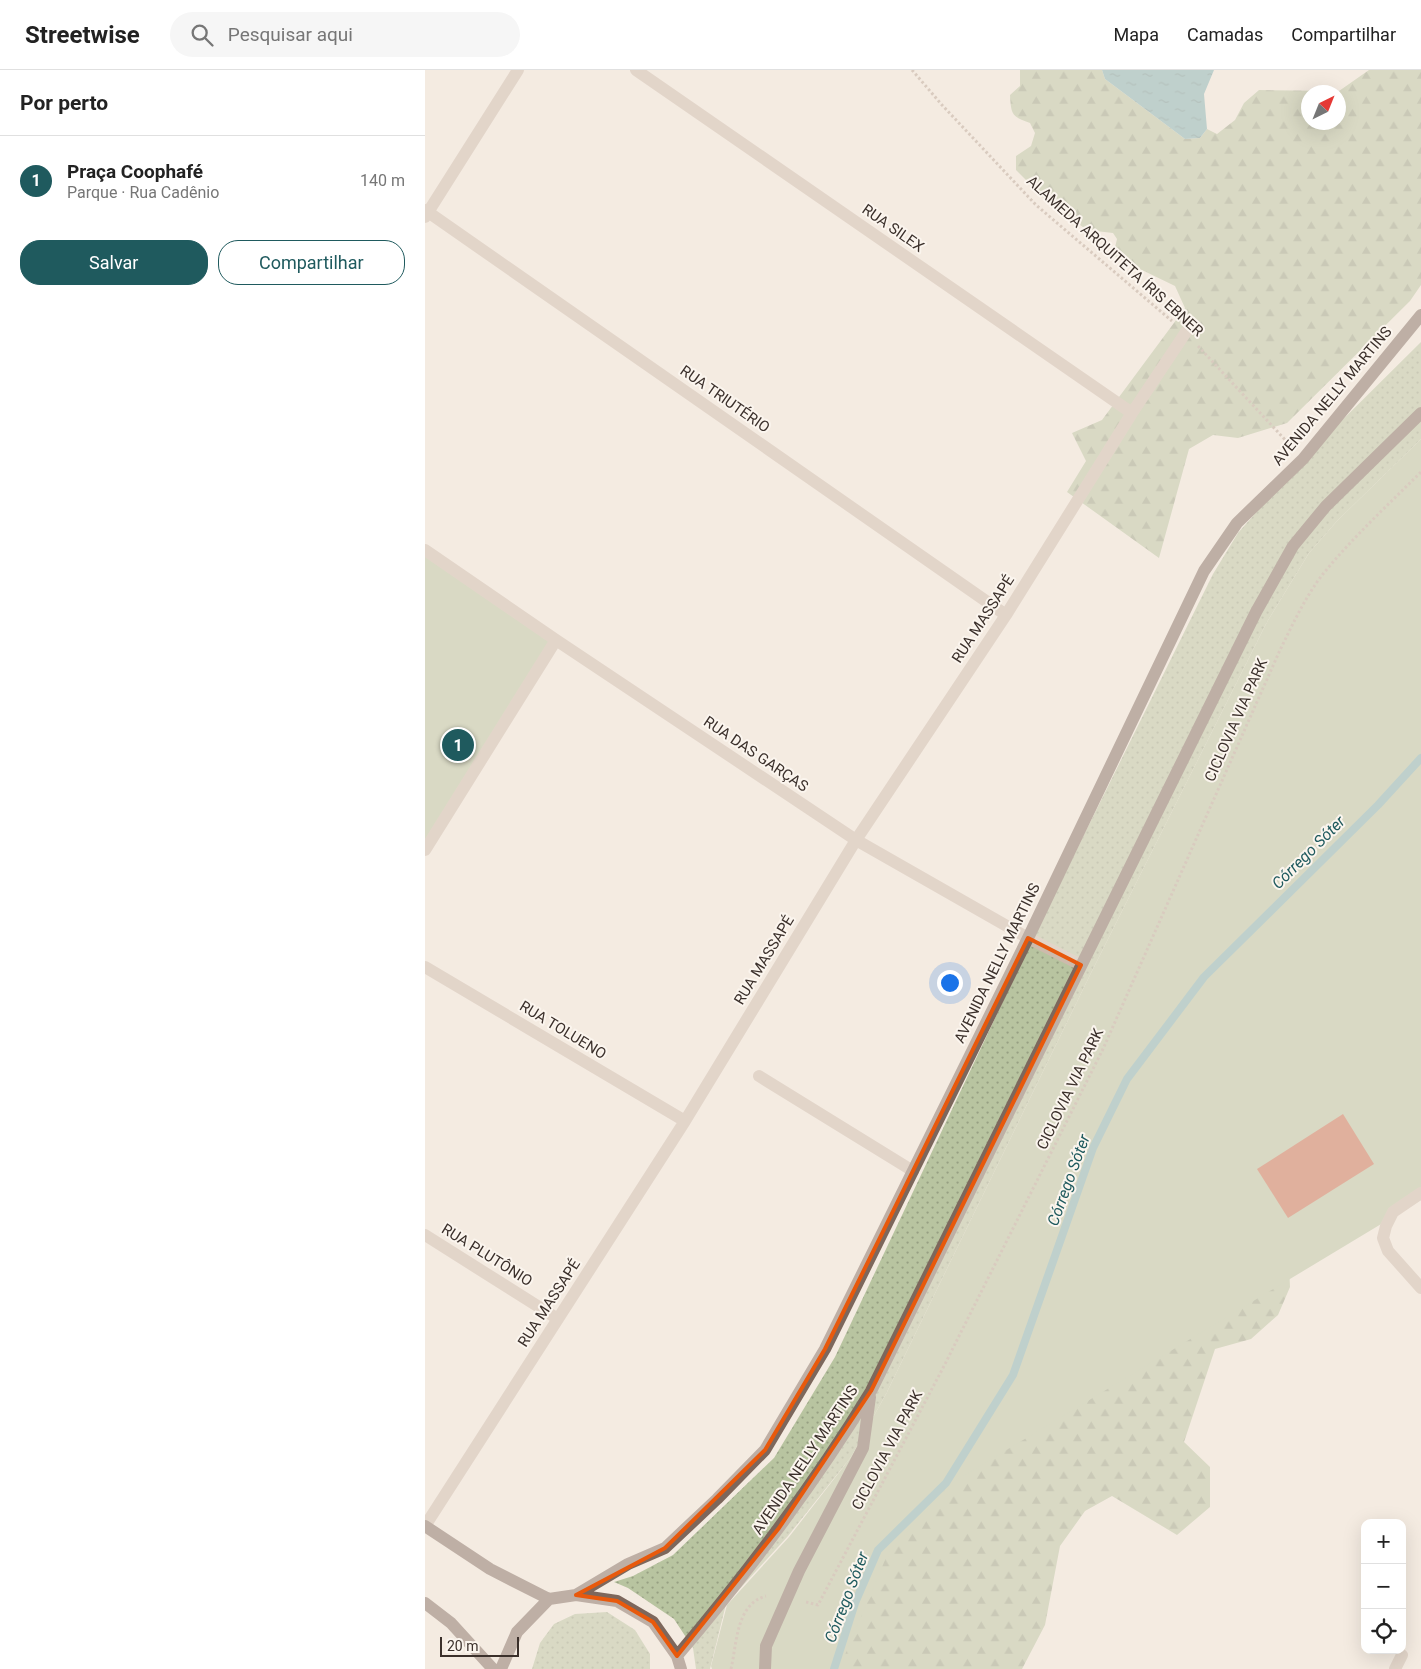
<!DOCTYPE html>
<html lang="pt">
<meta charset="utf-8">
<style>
:root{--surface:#fff;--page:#f6f6f6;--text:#222;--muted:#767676;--line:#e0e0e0;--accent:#1f5a5e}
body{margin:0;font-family:Roboto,sans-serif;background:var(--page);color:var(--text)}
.controls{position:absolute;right:15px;bottom:15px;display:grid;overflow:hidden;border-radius:10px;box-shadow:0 5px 20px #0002}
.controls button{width:45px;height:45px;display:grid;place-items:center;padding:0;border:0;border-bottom:1px solid var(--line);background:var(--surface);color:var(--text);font:25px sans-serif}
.compass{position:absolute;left:876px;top:15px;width:45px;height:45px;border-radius:50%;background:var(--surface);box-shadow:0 5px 20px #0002;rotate:43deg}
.scale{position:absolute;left:15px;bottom:12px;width:79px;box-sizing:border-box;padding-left:5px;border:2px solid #3b302b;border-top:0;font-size:14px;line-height:18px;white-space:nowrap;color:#3b302b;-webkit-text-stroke:4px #fbf5ee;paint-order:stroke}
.you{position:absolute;left:524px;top:912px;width:18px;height:18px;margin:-12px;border:4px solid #fff;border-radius:50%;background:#1a73e8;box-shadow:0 0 0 8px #1a73e833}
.badge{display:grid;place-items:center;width:32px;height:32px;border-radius:50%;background:var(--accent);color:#fff;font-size:16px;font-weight:700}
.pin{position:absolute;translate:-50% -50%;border:2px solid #fff;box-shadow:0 1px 5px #0006}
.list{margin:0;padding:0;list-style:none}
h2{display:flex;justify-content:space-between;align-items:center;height:65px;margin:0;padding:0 20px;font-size:21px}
h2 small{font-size:16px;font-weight:400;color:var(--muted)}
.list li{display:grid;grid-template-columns:32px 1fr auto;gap:15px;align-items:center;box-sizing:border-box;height:90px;padding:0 20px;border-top:1px solid var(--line)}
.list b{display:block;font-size:19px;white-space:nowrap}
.list p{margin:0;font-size:16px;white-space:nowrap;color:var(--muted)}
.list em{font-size:16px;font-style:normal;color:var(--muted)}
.actions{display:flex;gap:10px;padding:15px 20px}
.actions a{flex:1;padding:11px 0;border:1px solid var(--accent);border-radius:20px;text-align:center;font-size:18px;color:var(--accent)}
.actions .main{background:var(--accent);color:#fff}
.icon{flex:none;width:28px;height:28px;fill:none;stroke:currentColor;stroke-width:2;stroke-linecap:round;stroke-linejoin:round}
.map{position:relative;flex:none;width:996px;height:1599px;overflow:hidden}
header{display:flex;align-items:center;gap:30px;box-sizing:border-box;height:70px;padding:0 25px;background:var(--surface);border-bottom:1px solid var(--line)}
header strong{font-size:24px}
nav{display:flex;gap:28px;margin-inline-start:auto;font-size:18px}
.search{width:350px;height:45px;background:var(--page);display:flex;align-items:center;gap:12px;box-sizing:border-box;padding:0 18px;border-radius:28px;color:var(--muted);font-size:19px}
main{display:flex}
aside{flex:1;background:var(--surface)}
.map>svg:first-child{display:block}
.grass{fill:url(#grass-dots)}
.forest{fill:url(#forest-firs);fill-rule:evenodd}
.green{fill:#b8c4a0}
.water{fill:url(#water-ripples)}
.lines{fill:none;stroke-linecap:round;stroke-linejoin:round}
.stream{stroke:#7fb0b2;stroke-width:8}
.building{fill:#c8694b}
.path{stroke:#b9a596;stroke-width:3;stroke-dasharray:2.5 2.5;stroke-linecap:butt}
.minor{stroke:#cdbbac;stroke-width:12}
.major{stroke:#7d675c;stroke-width:12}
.marked{fill:none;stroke:#e8590c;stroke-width:4;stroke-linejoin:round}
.labels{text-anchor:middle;stroke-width:4;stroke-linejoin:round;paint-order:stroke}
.street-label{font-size:15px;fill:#3b302b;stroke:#fbf5ee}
.water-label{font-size:16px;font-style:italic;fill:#1f5a5e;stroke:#fbf5ee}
</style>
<header>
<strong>Streetwise</strong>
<div class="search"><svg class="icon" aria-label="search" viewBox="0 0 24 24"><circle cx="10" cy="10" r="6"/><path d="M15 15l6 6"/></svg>Pesquisar aqui</div>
<nav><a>Mapa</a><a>Camadas</a><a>Compartilhar</a></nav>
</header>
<main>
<aside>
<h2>Por perto<small></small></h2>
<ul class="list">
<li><span class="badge">1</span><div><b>Praça Coophafé</b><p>Parque · Rua Cadênio</p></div><em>140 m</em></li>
</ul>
<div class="actions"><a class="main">Salvar</a><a>Compartilhar</a></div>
</aside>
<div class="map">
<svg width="996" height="1599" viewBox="0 0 996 1599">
<defs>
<pattern id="grass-dots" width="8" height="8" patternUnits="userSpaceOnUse" patternTransform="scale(1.25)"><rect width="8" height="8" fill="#b8c4a0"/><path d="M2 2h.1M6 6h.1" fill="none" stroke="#97a083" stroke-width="1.8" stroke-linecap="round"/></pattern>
<pattern id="forest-firs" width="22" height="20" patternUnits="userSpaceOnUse" patternTransform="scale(1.25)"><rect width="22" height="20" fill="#b8c4a0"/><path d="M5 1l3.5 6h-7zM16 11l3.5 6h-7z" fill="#97a083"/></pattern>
<pattern id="water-ripples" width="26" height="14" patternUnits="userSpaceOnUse" patternTransform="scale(1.25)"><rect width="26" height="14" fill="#7fb0b2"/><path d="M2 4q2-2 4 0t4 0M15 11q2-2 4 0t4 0" fill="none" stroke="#699091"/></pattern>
</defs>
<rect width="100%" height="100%" fill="#f4ebe1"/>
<!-- grass -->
<path class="grass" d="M996,272v97l-84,82 -28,32 -42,69 -177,353 -204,419 -35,63 -63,79 -62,68 -16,65h-14l-3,-21 -19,-29 -46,-31 -14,-6 19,-6 40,-21 101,-97 61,-101 197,-417 181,-366 25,-41 65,-74z
M182,1542l28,18 15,24v15h-118l8,-26 14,-19 21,-10z"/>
<!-- forest -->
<path class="forest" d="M595,0h82l3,9 80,60 15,-1 7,-9 10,5 18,-14 9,-17 15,-13 80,1 30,-21h52v215l-11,16 -123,122 -49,15 -25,-3 -24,14 -30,109 -92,-66 19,-31 -14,-28 30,-13 83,-112 -10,-22 -62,-30 4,-17 -4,-6 -26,-3 -39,-28 -32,-32v-14l15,-10 4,-13 -5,-10c-19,-6 -19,-10 -20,-28l10,-9zM884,22h30v30h-30z
M863,1175l2,42 -12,28 -27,24 -36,10 -31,93 26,25v40l-33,28 -65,-39 -27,15 -25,35 -15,79 -23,44h-260l115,-138z"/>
<!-- green -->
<path class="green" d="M996,369v761l-471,284 -62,69 -46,109 -10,7h-120l-1,-3 16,-61 62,-68 62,-80 35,-63 204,-419 177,-353 42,-69 28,-32z
M0,480l131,90 -131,210z"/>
<!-- water -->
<path class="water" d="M677,0h112l-10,24 3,35 -7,9 -15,1 -80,-60z"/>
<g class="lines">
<!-- stream -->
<path class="stream" d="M409,1599l21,-66 23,-53 68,-67 67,-108 80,-227 34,-69 77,-102 174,-172 43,-47"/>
</g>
<!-- building -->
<path class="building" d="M918,1044l31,50 -86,54 -31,-49z"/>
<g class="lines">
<!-- path -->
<path class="path" d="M487,0l30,35 94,100 136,116
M773,276l91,98
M381,1532l12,3 126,-239 159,-317 177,-399c13,-26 25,-53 43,-76 30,-37 65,-69 98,-102
M306,1599c6,-26 5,-65 35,-73"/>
<!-- minor -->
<path class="minor" d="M211,0l496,343
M0,140l581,405
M0,147l93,-147
M0,480l131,90 300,200 172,98 53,27
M0,780l131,-210
M0,897l260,154
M334,1006l154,95
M996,1123l-28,19 -7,14 -3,12 5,13 33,37
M0,1165l133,84
M0,1456l260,-405 171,-281 150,-225 126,-202 54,-81
M970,1599l7,-14"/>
<!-- major -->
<path class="major" d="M0,1456l65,43 59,30
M151,1525l52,-31 37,-16 52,-49 48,-49 60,-101 203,-411 176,-367 33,-48 66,-64 118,-144
M0,1533l26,20 42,46
M252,1586c71,-84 137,-171 194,-265l385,-779 37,-66 33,-40 95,-93
M76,1599l16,-37 32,-33 27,-4 41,6 36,21 24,34 4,13
M340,1599l1,-23 33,-75 64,-123 7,-51"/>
</g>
<!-- marked area -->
<path d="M0 0H996V1599H0ZM603,868l53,27 -210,426 -92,137 -102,128 -24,-34 -36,-21 -41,-6 89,-47 100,-98 60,-101z" fill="#f4ebe1" fill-opacity=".55" fill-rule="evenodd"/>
<path class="marked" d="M603,868l53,27 -210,426 -92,137 -102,128 -24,-34 -36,-21 -41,-6 89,-47 100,-98 60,-101z"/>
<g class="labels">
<!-- street labels -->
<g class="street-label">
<text transform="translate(468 158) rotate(35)" y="5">RUA SILEX</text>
<text transform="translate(690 186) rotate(42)" y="5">ALAMEDA ARQUITETA ÍRIS EBNER</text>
<text transform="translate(907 326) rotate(-50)" y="5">AVENIDA NELLY MARTINS</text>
<text transform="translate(300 329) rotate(35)" y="5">RUA TRIUTÉRIO</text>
<text transform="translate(558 549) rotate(-57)" y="5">RUA MASSAPÉ</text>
<text transform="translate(811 650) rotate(-66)" y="5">CICLOVIA VIA PARK</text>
<text transform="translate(331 684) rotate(34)" y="5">RUA DAS GARÇAS</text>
<text transform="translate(339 890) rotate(-59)" y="5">RUA MASSAPÉ</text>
<text transform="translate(572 893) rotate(-64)" y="5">AVENIDA NELLY MARTINS</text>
<text transform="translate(138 960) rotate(31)" y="5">RUA TOLUENO</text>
<text transform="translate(645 1019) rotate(-64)" y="5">CICLOVIA VIA PARK</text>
<text transform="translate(62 1185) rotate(32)" y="5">RUA PLUTÔNIO</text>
<text transform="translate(124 1233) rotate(-57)" y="5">RUA MASSAPÉ</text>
<text transform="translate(462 1380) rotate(-62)" y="5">CICLOVIA VIA PARK</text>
<text transform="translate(380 1390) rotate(-56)" y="5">AVENIDA NELLY MARTINS</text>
</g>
<!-- water labels -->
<g class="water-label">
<text transform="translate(883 782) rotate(-45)" y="6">Córrego Sóter</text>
<text transform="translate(643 1110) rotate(-70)" y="6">Córrego Sóter</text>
<text transform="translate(421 1527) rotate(-69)" y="6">Córrego Sóter</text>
</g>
</g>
</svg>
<div class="controls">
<button>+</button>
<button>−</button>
<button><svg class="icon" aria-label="locate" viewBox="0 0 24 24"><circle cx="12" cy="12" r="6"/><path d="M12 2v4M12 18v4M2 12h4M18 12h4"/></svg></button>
</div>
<svg class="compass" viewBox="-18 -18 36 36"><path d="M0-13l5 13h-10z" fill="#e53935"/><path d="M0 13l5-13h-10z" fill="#767676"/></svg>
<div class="scale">20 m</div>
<div class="you"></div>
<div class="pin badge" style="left:33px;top:675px">1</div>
</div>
</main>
